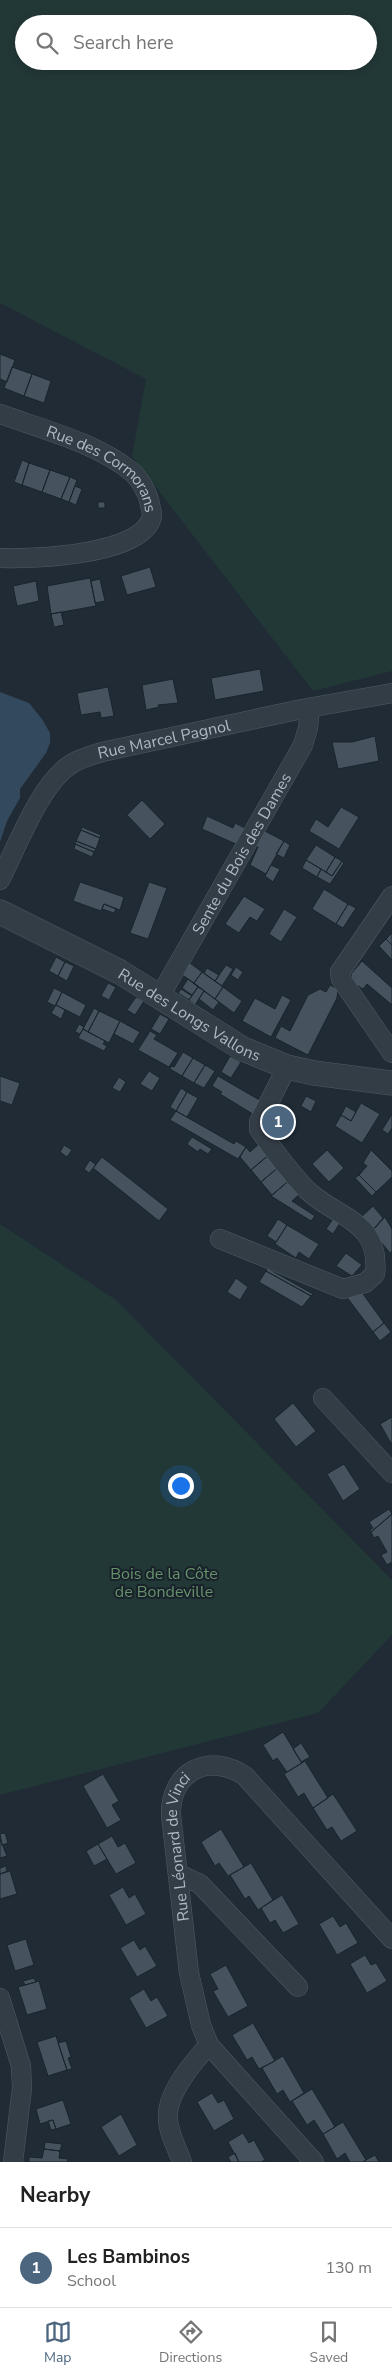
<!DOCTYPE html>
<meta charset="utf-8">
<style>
:root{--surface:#fff;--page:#f2f2f2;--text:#222;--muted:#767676;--line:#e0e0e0;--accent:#4c6680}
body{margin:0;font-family:"Nunito Sans",sans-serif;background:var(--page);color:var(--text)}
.you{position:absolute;left:180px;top:1485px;width:18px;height:18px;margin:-12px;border:4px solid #fff;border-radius:50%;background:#1a73e8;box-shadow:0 0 0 8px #1a73e833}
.badge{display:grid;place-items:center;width:32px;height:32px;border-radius:50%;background:var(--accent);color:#fff;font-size:16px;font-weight:700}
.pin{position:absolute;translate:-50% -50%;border:2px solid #fff;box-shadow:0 1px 5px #0006}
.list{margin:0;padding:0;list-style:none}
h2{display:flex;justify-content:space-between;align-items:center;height:65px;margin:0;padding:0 20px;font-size:21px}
h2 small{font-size:16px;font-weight:400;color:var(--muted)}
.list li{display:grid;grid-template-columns:32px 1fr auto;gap:15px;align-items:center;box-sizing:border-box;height:80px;padding:0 20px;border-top:1px solid var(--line)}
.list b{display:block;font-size:19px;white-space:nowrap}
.list p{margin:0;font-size:16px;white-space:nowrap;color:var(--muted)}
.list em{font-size:16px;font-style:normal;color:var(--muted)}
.icon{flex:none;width:28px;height:28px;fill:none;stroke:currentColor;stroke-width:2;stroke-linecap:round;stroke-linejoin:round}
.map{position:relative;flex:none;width:392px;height:2162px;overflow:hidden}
.search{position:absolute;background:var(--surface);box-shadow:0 2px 8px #0003;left:15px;right:15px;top:15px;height:55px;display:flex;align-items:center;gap:12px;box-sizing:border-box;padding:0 18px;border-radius:28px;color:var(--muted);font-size:19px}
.sheet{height:145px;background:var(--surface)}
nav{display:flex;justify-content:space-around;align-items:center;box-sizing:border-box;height:70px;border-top:1px solid var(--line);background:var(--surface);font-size:14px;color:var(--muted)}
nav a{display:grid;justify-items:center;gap:2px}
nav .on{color:var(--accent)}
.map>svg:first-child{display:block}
.green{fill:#223837;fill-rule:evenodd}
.water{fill:#33495d}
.building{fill:#46535f;stroke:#1a242c}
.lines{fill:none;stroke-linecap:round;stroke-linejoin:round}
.minor-casing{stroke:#505b64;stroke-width:20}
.tertiary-casing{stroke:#505b64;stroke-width:25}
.minor{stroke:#333d46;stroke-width:19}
.tertiary{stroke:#333d46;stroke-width:24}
.labels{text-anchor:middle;stroke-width:4;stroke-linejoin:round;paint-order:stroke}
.street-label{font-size:16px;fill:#adb8c3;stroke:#19222a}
.park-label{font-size:16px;fill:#66926b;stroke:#19222a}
</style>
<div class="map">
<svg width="392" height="2162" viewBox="0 0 392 2162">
<rect width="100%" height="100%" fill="#202b35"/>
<!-- green -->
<path class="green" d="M0,0h392v671l-79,20 -181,-235 14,-77 -146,-76zM24,24h344v37h-344z
M0,1224l116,76 276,280v55l-74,78 -318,82z"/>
<!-- water -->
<path class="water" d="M0,692l29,11 13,16 8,14v10l-4,10 -26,36v9l-13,23 -7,21z"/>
<!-- building -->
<path class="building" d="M0,354l15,6 -8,22 -7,-3z
M12,367l20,7 -8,22 -20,-8z
M32,374l19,7 -7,22 -20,-7z
M22,460l7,3 -7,22 -8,-3z
M29,463l21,7 -8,22 -20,-7z
M50,470l20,7 -9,22 -19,-7z
M70,477l7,3 -8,22 -8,-3z
M75,486l7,3 -6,16 -7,-3z
M98,502h7v6h-7z
M150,567l6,20 -29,8 -6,-19z
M90,578l6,28 -45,8 -4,-28z
M100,579l5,22 -10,2 -4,-22z
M36,581l3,20 -22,5 -4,-20z
M61,612l3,13 -10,2 -3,-13z
M260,669l4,22 -49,9 -4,-22z
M173,679l5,24 -20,2 1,2 -13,3 -4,-25z
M108,687l6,29 -13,2 -1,-6 -19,3 -4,-22z
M375,736l4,25 -41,8 -6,-27h20z
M142,800l23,24 -15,15 -23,-24z
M341,807l18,10 -20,32 -30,-18 7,-12 12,8z
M207,816l26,12 2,-5 10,5 -7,17 -36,-16z
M82,827l19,8 -1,3 -19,-8z
M81,830l19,8 -4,11 -20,-8z
M263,830l21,11 -18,33 -16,-9 8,-18 -3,-2z
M76,841l20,8 -2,3 -19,-8z
M284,841l6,4 -6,13 -8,-4z
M75,844l19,8 -2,5 -18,-8z
M316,845l19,12 -9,15 -20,-12z
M335,857l7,4 -10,15 -6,-4z
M306,860l15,9 -4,8 -15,-9z
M342,861l2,2 -14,21 -13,-7 4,-8 11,7z
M271,865l9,4 -7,13 -8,-6z
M80,882l44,15 -4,13 -16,-6 -3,7 -28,-10z
M149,882l18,6 -19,51 -18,-6z
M324,889l24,15 -12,20 -24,-15z
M244,896l21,13 -8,12 -7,-4 -11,16 -14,-9z
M104,904l12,5 -2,4 -12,-4z
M348,904l8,4 -13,20 -7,-4z
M284,909l13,8 -16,25 -12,-8z
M392,933v12l-6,-6z
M386,939l6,6v15l-13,-14z
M56,957l9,5 -7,14 -9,-5z
M186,960l16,12 -8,11 -16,-11z
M362,961l30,27v17l-25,-21 -4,5 -11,-7 -1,-8z
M65,962l9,4 -7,15 -9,-5z
M226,965l7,4 -11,17 -7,-5z
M236,967l7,5 -5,8 -7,-5z
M207,968l12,7 -4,6 -11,-8z
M202,972l21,15 -8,12 -21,-16z
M188,979l10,8 -6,8 -10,-7z
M108,983l8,4 -7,13 -8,-4z
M330,985l8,4 -1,9 -29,57 -33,-17 6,-12 9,5 18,-36 12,-6 6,3z
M198,987l6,4 -9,14 -6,-5z
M223,987l19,14 -8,12 -19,-14z
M54,988l8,4 -7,14 -8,-4z
M181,989l11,7 -3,4 -11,-7z
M204,991l15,11 -6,8 -14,-11z
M62,992l24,13 -6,12 -24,-12z
M282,995l9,5 -20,37 -29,-16 13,-23 20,11z
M136,997l8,4 -9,14 -8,-5z
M56,1005l9,5 -4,9 -10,-6z
M94,1008l5,3 -11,21 -5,-3z
M99,1011l21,10 -11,22 -21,-11z
M160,1014l9,5 -9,15 -9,-5z
M120,1021l20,11 -7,12 -19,-10z
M79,1024l5,3 -4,7 -5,-2z
M83,1029l22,12 -2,3 4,2 -3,5 -26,-13z
M150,1031l7,4 -3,4 24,14 -9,14 -31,-17z
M183,1052l10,6 -11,18 -12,-7 1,-3 3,1z
M230,1056l11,6 -10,16 -10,-6z
M193,1058l12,7 -11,18 -12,-7z
M205,1065l10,6 -11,17 -10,-5z
M149,1071l11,7 -8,13 -12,-7z
M0,1076l20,7 -8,22 -12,-4z
M218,1076l45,26 -7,14 -36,-22 2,-2 -10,-6z
M119,1077l7,5 -6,10 -8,-4z
M181,1088l6,4 -11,19 -6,-4z
M187,1092l11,6 -11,19 -11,-6z
M306,1096l10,5 -5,11 -10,-6z
M361,1103l19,11 -18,29 -27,-17 6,-11 10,6z
M346,1106l10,6 -5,9 -10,-6z
M176,1111l58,33 2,-3 10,6 -8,12 -68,-39z
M392,1114v14l-4,6 -6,-4z
M192,1137l20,12 -4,5 -8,-5 -2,3 -11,-8z
M262,1141l9,12 -20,17 -11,-13 6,-10 4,5z
M64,1145l8,5 -5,7 -7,-5z
M327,1150l17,18 -15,14 -17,-18z
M371,1150l21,21v6l-16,15 -17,-17 8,-9 -4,-3z
M271,1153l10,12 -20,17 -10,-12z
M102,1157l66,52 -9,12 -66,-53z
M90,1160l6,5 -7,8 -5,-4z
M281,1165l11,13 -20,17 -11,-13z
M359,1175l17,17 -4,4 -17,-18z
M292,1178l11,13 -11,10 23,15 -4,5 -40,-25z
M373,1206l10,12 -11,13 -13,-12z
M385,1217l7,12v22l-2,2 -18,-22z
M278,1219l9,6 -11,17 -9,-6z
M333,1219l7,4 -7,11 -7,-5z
M287,1225l32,19 -10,15 -10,-7 -3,6 -21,-14z
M346,1253l16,12 -10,11 -16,-10z
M267,1268l46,26 -2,2 -45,-25z
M266,1271l45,25 -9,11 -43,-25z
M236,1278l12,9 -8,13 -13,-8z
M358,1287l26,36 -11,9 -27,-36z
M384,1323l7,9 -11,9 -7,-9z
M293,1403l23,28 -20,16 -22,-28z
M392,1417v28l-12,-21z
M344,1464l16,25 -17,12 -16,-27z
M389,1509l3,5 -21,18 -1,-2 3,-2 -4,-6z
M392,1514v48l-5,3 -6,-10 6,-3 -9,-16 -4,2 -3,-6z
M283,1732l19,31 -15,9 -10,-14 -4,3 -10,-16z
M301,1743l9,14 -9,5 -8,-13z
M305,1761l23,37 -15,10 -9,-15 -6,4 -14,-23z
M103,1774l16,27 -7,4 9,15 -14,8 -24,-42z
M333,1794l24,37 -16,10 -9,-14 -5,3 -14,-22z
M221,1829l23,38 -16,9 -9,-13 -4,3 -14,-24z
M5,1833l3,10 -6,2 -2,-11z
M112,1836l6,11 7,-4 11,20 -20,11 -18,-30z
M0,1839l7,17 -7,2z
M98,1844l9,15 -13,7 -8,-15z
M251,1863l22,37 -15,10 -9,-14 -4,3 -15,-24z
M6,1866l1,5 -7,3v-6z
M10,1871l7,23 -17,5v-25z
M123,1887l6,11 6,-4 11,20 -20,11 -17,-30z
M282,1895l17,29 -16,9 -8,-13 -5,3 -9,-15z
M333,1916l7,11 6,-4 12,20 -21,12 -18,-31z
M26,1939l8,26 -19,6 -8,-26z
M134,1940l6,10 5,-4 12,20 -20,11 -17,-29z
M365,1955l6,10 5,-2 11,18 -20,12 -17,-29z
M226,1965l22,41 -20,11 -15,-26 5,-2 -8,-15z
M34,1978l2,4 -11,3 -2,-4z
M39,1981l8,28 -20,6 -9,-28z
M144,1989l7,12 6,-4 11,19 -22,12 -17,-30z
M253,2023l22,38 -16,8 -7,-12 -5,3 -15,-25z
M56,2036l11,34 -19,6 -11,-34z
M66,2041l5,16 -3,1 4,11 -5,1 -9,-27z
M283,2056l21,37 -14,9 -7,-12 -6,4 -15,-26z
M312,2089l23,38 -12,7 -9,-14 -7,5 -15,-24z
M212,2093l6,10 6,-3 10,19 -20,12 -17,-29z
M63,2100l8,24 -15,5 -3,-9 -13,4 -4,-15z
M121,2114l16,31 -18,11 -18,-29z
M53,2120l3,9 -5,1 -3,-9z
M343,2122l23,38 -3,2h-13l-5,-9 -8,6 -14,-25z
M243,2133l6,10 5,-3 11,20 -4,2h-22l-11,-20z
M45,2142l17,2 -2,7 -16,-2z
M44,2149l16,2 -1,7 9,1 -1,3h-38v-5l13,1z
M235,2153l4,9h-8l-3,-5z
M375,2155l4,7h-16l3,-2z"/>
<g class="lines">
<!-- minor casing -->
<g class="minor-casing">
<g id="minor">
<path id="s1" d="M0,414c44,16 95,28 132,58 8,7 17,23 18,33 1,3 2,8 2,11 -8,40 -121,43 -152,42"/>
<path id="s2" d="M0,880c17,-33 41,-99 73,-117 8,-5 20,-8 29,-11l200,-43 90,-16"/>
<path d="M392,896l-52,76 1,7 51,74"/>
<path id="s3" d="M160,996l143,-251 5,-17 2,-20"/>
<path d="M220,1239l123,50 22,-6 10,-9c6,-54 -39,-56 -68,-84 -17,-18 -34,-40 -48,-61v-7l28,-55"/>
<path d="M323,1398l69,75"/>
<path d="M179,1874l21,10 98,103"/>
<path d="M0,1998l21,68 1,22 -9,74"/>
<path d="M182,2162c-5,-14 -14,-30 -14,-44 -2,-24 26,-57 41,-73"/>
<path id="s4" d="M314,2162l-105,-117 -8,-20 -12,-52 -18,-158c-1,-44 38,-63 74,-39l147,163"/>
</g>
</g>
<!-- tertiary casing -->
<g class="tertiary-casing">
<g id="tertiary">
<path id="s5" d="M0,912l120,60 123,77 44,18 27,6 78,10"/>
</g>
</g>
<!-- minor -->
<use href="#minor" class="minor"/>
<!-- tertiary -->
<use href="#tertiary" class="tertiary"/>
</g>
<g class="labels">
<!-- street labels -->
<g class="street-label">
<text dy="6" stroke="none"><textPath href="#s1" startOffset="120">Rue des Cormorans</textPath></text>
<text dy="6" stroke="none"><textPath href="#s2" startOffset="234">Rue Marcel Pagnol</textPath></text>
<text dy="6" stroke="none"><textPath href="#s3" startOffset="164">Sente du Bois des Dames</textPath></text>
<text dy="6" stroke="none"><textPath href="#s5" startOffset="216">Rue des Longs Vallons</textPath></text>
<text dy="6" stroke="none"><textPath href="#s4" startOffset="360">Rue Léonard de Vinci</textPath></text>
</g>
<!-- park labels -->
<g class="park-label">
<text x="164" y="1579">Bois de la Côte<tspan x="164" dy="18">de Bondeville</tspan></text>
</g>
</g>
</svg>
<div class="you"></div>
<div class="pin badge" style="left:278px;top:1122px">1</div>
<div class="search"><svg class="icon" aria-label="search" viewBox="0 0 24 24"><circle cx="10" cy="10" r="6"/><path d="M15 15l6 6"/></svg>Search here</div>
</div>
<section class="sheet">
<h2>Nearby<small></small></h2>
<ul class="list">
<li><span class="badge">1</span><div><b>Les Bambinos</b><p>School</p></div><em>130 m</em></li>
</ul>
</section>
<nav>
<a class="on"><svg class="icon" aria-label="map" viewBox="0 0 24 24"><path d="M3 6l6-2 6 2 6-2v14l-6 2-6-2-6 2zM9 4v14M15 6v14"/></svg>Map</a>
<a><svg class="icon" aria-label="directions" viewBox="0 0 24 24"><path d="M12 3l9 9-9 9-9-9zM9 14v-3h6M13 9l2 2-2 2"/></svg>Directions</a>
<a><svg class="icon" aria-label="saved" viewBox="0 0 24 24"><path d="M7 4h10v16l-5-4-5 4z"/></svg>Saved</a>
</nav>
